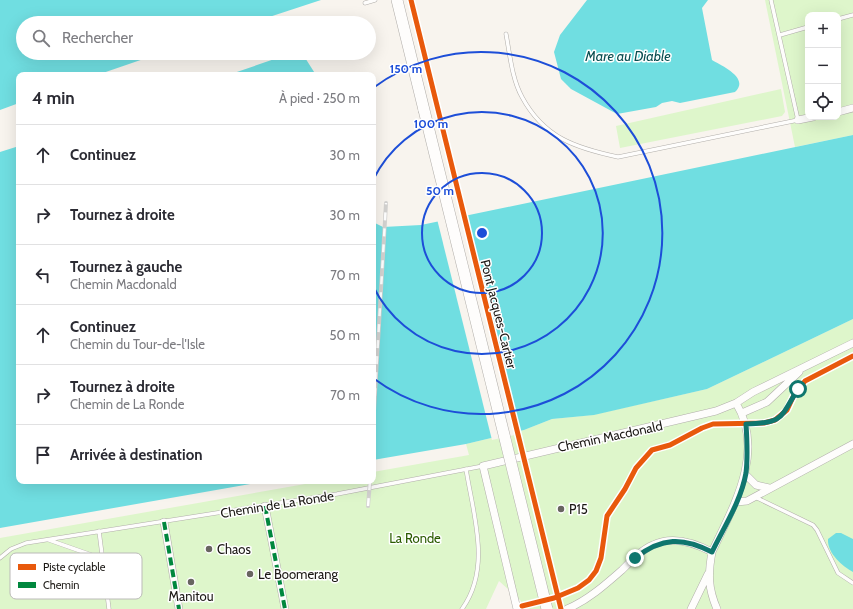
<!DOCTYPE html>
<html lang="fr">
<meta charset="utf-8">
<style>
:root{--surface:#fff;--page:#f7f7f7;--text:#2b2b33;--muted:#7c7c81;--line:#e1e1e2}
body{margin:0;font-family:Cabin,sans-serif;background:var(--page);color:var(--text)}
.controls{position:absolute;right:12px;top:12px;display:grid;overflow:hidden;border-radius:8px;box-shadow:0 4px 16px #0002}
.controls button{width:36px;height:36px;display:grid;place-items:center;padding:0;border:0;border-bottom:1px solid var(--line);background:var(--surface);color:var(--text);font:20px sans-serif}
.stop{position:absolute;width:12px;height:12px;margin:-9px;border:3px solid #0f766e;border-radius:50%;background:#fff}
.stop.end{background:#0f766e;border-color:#fff;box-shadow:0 1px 4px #0008}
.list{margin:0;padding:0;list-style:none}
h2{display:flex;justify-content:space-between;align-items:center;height:52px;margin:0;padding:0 16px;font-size:17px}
h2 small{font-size:13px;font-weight:400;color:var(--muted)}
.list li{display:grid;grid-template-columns:26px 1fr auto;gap:12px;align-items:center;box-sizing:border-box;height:60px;padding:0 16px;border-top:1px solid var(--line)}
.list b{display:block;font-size:15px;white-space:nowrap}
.list p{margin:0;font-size:13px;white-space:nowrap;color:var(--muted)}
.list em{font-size:13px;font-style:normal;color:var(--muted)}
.icon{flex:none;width:22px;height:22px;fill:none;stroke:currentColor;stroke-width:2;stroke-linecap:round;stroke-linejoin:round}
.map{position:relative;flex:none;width:853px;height:609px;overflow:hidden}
.search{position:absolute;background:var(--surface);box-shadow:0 4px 16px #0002;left:16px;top:16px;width:360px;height:44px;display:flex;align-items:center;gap:10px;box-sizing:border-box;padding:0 14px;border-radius:22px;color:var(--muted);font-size:15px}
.panel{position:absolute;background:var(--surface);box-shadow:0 4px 16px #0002;left:16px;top:72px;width:360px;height:412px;border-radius:8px}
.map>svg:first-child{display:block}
.green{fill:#def6cb;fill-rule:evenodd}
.water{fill:#70dee1}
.pier{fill:#f8f4ee}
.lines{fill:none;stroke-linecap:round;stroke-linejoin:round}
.lane-casing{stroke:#b1aeaa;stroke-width:4.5}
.street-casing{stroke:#b1aeaa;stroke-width:8}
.primary-casing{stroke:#b1aeaa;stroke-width:12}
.lane{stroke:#fefdfc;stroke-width:3.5}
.street{stroke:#fefdfc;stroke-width:7}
.primary{stroke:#fefdfc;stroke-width:11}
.rail-casing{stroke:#d3d2d0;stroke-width:4}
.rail{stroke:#fff;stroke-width:2.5;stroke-dasharray:8;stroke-linecap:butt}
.primary-bridge-casing{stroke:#b1aeaa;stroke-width:12;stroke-linecap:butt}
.primary-bridge{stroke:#fefdfc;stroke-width:11}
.quiet{stroke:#00873e;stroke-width:4;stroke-dasharray:8 4;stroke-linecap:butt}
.cycleway-casing{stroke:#fff;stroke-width:8}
.cycleway{stroke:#e8590c;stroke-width:5}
.route{stroke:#0f766e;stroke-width:5}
.ring{fill:none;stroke:#1d4ed8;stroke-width:2}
.poi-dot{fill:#686560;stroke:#fff;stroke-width:1.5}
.labels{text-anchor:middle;stroke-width:3;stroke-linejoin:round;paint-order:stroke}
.street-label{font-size:13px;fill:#1b1814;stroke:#fff}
.poi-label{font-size:13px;fill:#1b1814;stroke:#fff;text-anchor:start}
.park-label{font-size:13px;fill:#2b5b00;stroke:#fff}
.water-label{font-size:14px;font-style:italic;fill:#094e50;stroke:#fff}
.key{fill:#fff;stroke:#bbbab8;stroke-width:1}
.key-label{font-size:11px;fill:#1b1814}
.centre{fill:#1d4ed8;stroke:#fff;stroke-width:2}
.ring-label{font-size:12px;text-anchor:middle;font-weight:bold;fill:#1d4ed8;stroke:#fff;stroke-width:3;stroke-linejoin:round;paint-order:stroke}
</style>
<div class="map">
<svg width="853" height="609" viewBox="0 0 853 609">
<rect width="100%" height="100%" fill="#f8f4ee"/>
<!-- green -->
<path class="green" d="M765,0h88v135l-58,12zM808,15h30v102h-30z
M781,89l4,23 -3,4 -162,32 -4,-22z
M853,319v290h-330l-2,-8 -22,-20 -13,28h-486v-71l322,-57h51v-9l96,-17 -3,-11 58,-14 28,-11 40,-4 115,-26z"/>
<!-- water -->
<path class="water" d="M0,0h321l-70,23h-228v30h138l-64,22h-78v28l-19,7z
M587,0h121l-6,8 10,52c10,6 38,18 23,32l-55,11 -8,-2 -10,2 -6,4 -39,7 -46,-25 -10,-10 -7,-27 6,-17z
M292,53h10l14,22h-88z
M853,135v184l-146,70 -113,26 -42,4 -28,11 -58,14 -93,16v-238l10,5 38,-2z
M19,146v335h248l-267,47v-376z
M836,533h5l12,6v33c-11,-6 -26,-19 -25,-33z"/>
<!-- pier -->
<path class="pier" d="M465,214l54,220 -27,6 -55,-221z"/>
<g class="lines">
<!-- lane casing -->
<g class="lane-casing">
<path id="lane" d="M365,3l10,-3
M838,19l15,-4
M506,34c4,21 6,45 16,63 22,41 54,51 96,60l180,-37 -27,-120
M780,35l28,-8
M755,497l58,28 4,5 21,43 15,10
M99,531l10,78
M49,540l54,19
M0,558l11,-9 15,-6 311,-49 146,-28
M462,609c30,-41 11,-95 4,-140"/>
</g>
<!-- street casing -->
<g class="street-casing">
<path id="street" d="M838,112l15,-4
M798,120l15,-3
M742,413l25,-11 32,-30
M745,474l11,11 13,3
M736,502l11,-1 106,-57
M265,506l20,103
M164,522l15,87
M517,609l-34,-143 233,-55 20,-8 17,-11 100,-49
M567,609c21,-9 38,-24 55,-39 9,-9 19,-20 31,-25 20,-10 42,-2 59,7
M691,609l17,-35
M717,609c-9,-21 -9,-35 -5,-57 21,-45 54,-100 24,-149"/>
</g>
<!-- primary casing -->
<g class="primary-casing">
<path id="primary" d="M397,0l27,110"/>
</g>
<!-- lane -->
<use href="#lane" class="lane"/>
<!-- street -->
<use href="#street" class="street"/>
<!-- primary -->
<use href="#primary" class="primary"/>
<!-- rail casing -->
<g class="rail-casing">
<path id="rail" d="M373,428l13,-225
M368,506l2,-25"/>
</g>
<!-- rail -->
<use href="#rail" class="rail"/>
<!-- primary-bridge casing -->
<g class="primary-bridge-casing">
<path id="primary-bridge" d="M424,110l123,499"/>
</g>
<!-- primary-bridge -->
<use href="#primary-bridge" class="primary-bridge"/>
<!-- quiet -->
<path class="quiet" d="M265,506l20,103
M164,522l15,87"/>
<!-- cycleway casing -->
<g class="cycleway-casing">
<path id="cycleway" d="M411,0l150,609
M522,606l32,-8 24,-10 11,-8 7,-9 5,-13 6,-42 18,-27 11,-21 16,-18 18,-5 32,-17 11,-4 51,-1 11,-3 12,-10 7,-15 11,-14 48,-25"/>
</g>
<!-- cycleway -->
<use href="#cycleway" class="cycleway"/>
</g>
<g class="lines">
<!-- route -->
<path class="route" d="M635,558c27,-21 48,-21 77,-6 12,-25 29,-51 34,-79 2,-16 1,-33 0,-49 38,-1 34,-6 52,-35"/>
</g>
<!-- distance rings -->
<g class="ring">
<circle cx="482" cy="233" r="60"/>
<path d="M373 180A121 121 0 1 1 373 286"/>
<path d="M373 88A181 181 0 1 1 373 378"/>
</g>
<!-- markers -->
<g class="poi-dot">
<circle cx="561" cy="509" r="4"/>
<circle cx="209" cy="549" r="4"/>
<circle cx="250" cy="574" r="4"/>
<circle cx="191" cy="582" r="4"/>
</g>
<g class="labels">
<!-- street labels -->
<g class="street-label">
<text transform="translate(499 314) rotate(76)" y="5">Pont Jacques-Cartier</text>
<text transform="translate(610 436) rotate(-12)" y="5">Chemin Macdonald</text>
<text transform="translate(277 504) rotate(-9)" y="5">Chemin de La Ronde</text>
</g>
<!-- poi labels -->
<g class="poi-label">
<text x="569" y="514">P15</text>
<text x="217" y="554">Chaos</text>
<text x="258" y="579">Le Boomerang</text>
<text x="191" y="601" text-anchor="middle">Manitou</text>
</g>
<!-- park labels -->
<g class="park-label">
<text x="415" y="543">La Ronde</text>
</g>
<!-- water labels -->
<g class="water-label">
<text x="628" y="61">Mare au Diable</text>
</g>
</g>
<!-- legend -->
<rect x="10" y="553" width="132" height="46" rx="6" class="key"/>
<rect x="18" y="564" width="18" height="6" fill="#e8590c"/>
<rect x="18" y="582" width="18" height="6" fill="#00873e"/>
<g class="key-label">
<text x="43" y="571">Piste cyclable</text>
<text x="43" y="589">Chemin</text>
</g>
<circle cx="482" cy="233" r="6" class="centre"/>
<g class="ring-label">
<text x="406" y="73">150 m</text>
<text x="431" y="128">100 m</text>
<text x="440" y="195">50 m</text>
</g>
</svg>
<div class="controls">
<button>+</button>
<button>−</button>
<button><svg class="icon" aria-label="locate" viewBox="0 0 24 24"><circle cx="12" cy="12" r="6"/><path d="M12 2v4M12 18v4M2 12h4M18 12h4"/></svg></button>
</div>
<div class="stop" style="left:798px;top:389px"></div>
<div class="stop end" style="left:635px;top:558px"></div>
<div class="search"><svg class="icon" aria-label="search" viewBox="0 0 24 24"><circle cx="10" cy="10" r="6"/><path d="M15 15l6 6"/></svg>Rechercher</div>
<section class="panel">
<h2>4 min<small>À pied · 250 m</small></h2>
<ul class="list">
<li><svg class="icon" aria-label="ahead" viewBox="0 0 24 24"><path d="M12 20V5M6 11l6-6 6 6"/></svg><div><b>Continuez</b></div><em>30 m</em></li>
<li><svg class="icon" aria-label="right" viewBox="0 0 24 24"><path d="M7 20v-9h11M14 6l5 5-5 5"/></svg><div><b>Tournez à droite</b></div><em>30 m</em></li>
<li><svg class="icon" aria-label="left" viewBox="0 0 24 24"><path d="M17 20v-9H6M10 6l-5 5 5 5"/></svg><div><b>Tournez à gauche</b><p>Chemin Macdonald</p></div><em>70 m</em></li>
<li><svg class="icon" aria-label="ahead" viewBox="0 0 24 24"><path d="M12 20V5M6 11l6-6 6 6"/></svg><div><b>Continuez</b><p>Chemin du Tour-de-l'Isle</p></div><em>50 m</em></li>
<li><svg class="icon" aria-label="right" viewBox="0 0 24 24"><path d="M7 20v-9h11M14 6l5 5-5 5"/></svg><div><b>Tournez à droite</b><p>Chemin de La Ronde</p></div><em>70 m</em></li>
<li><svg class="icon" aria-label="arrive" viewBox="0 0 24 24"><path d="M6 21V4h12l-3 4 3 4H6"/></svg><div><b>Arrivée à destination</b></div></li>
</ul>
</section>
</div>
